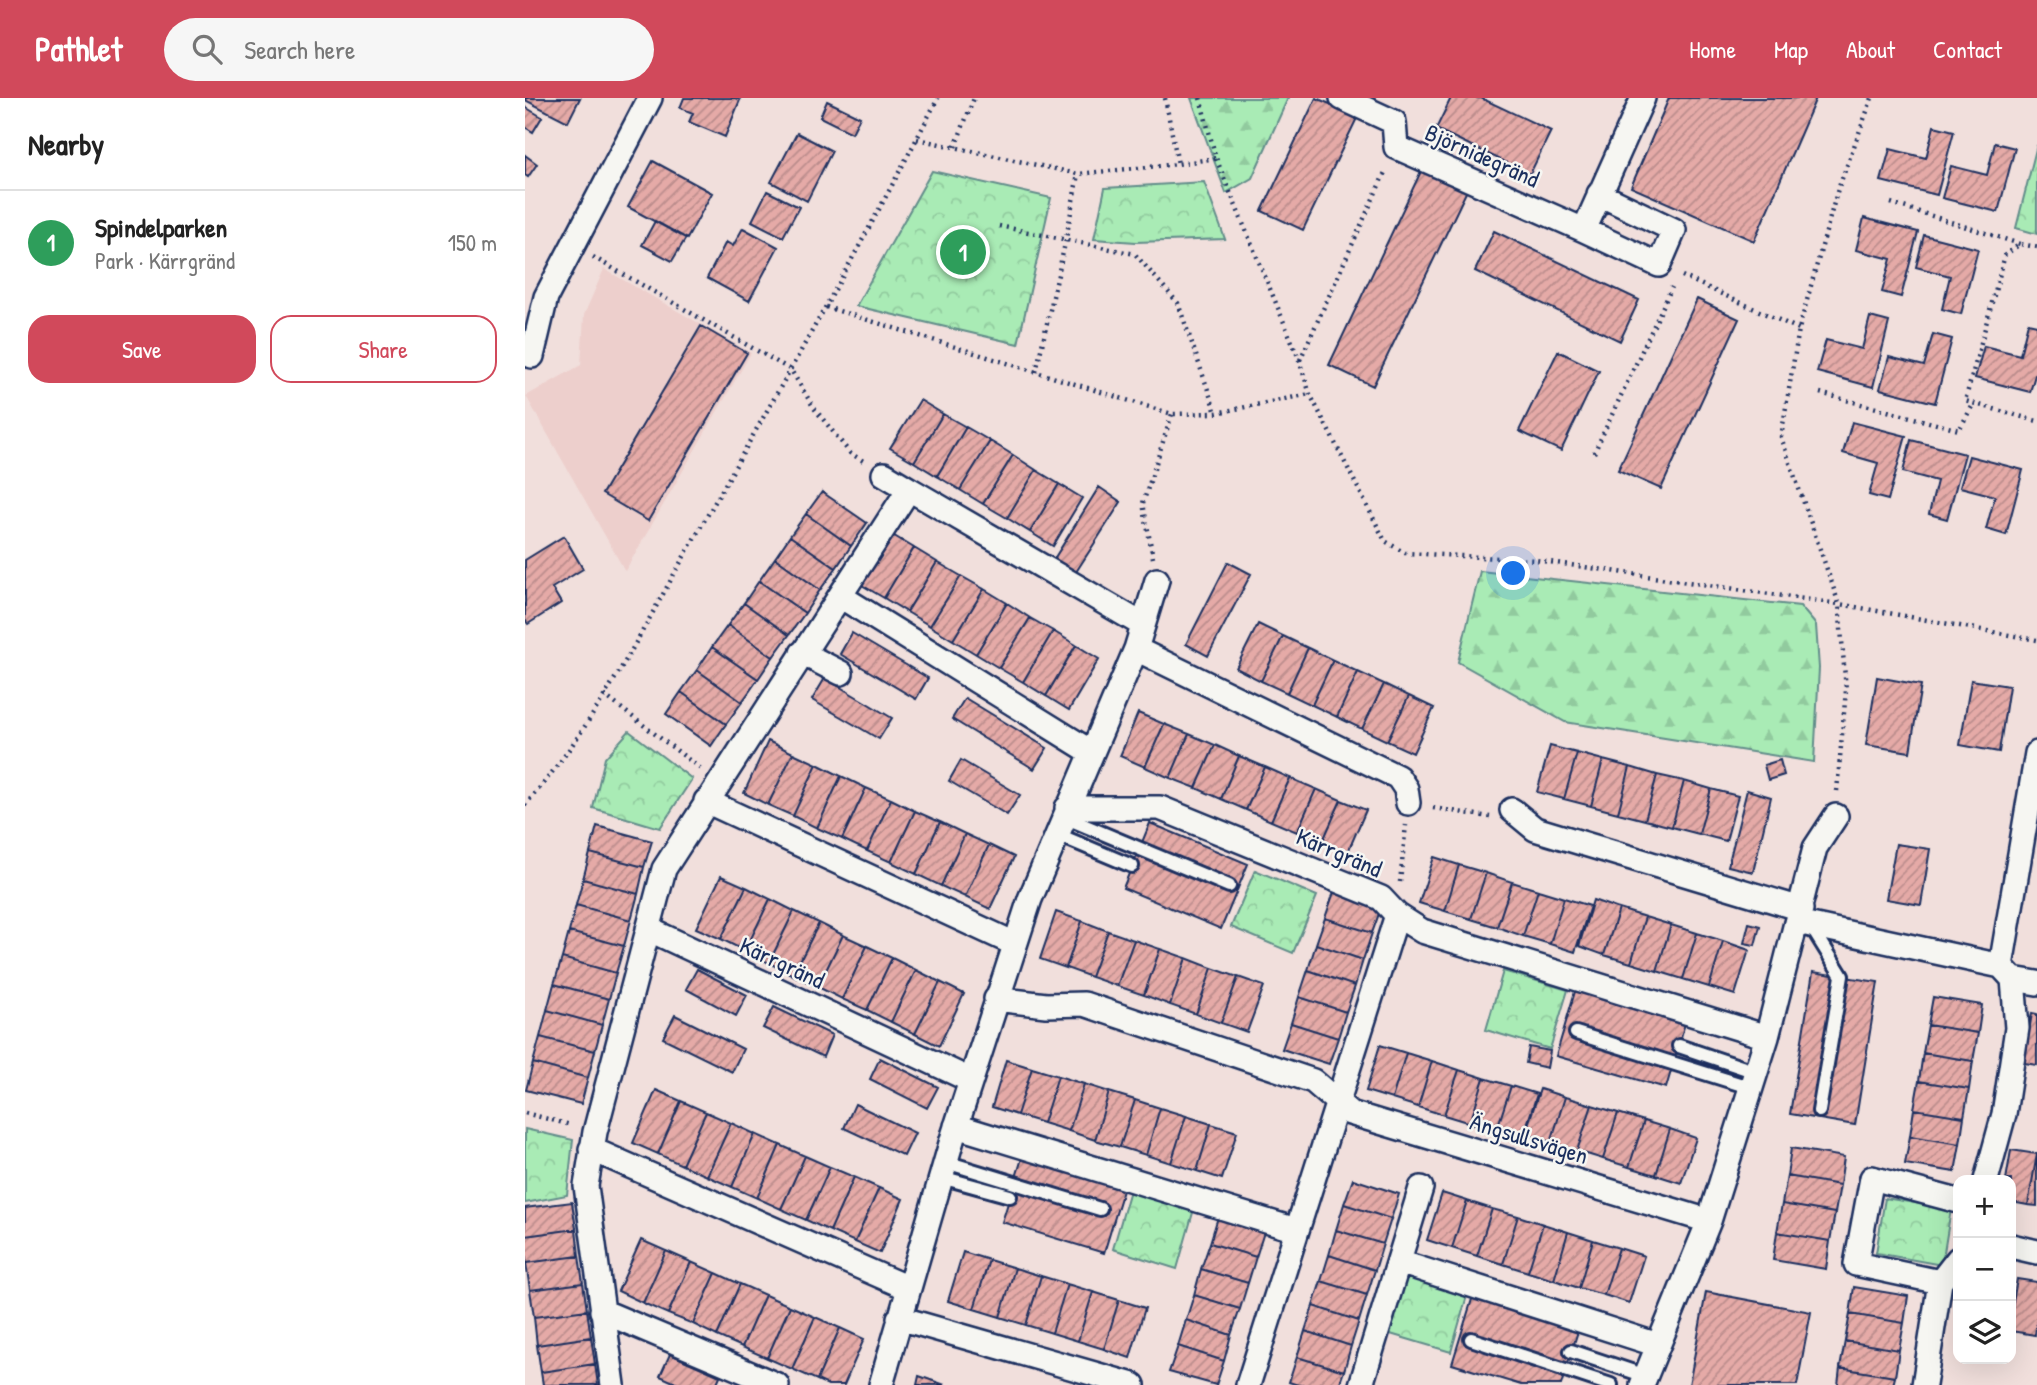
<!DOCTYPE html>
<meta charset="utf-8">
<style>
:root{--surface:#fff;--page:#f6f6f6;--text:#222;--muted:#767676;--line:#e0e0e0;--accent:#d1495b}
body{margin:0;font-family:"Patrick Hand",sans-serif;background:var(--page);color:var(--text)}
.controls{position:absolute;right:21px;bottom:21px;display:grid;overflow:hidden;border-radius:14px;box-shadow:0 7px 28px #0002}
.controls button{width:63px;height:63px;display:grid;place-items:center;padding:0;border:0;border-bottom:2px solid var(--line);background:var(--surface);color:var(--text);font:35px sans-serif}
.you{position:absolute;left:989px;top:476px;width:24px;height:24px;margin:-18px;border:5px solid #fff;border-radius:50%;background:#1a73e8;box-shadow:0 0 0 10px #1a73e833}
.badge{display:grid;place-items:center;width:46px;height:46px;border-radius:50%;background:var(--accent);color:#fff;font-size:23px;font-weight:700}
.pin{position:absolute;translate:-50% -50%;border:4px solid #fff;box-shadow:0 2px 7px #0006}
.list{margin:0;padding:0;list-style:none}
h2{display:flex;justify-content:space-between;align-items:center;height:91px;margin:0;padding:0 28px;font-size:30px}
h2 small{font-size:23px;font-weight:400;color:var(--muted)}
.list li{display:grid;grid-template-columns:46px 1fr auto;gap:21px;align-items:center;box-sizing:border-box;height:105px;padding:0 28px;border-top:2px solid var(--line)}
.list b{display:block;font-size:26px;white-space:nowrap}
.list p{margin:0;font-size:23px;white-space:nowrap;color:var(--muted)}
.list em{font-size:23px;font-style:normal;color:var(--muted)}
.actions{display:flex;gap:14px;padding:21px 28px}
.actions a{flex:1;padding:16px 0;border:2px solid var(--accent);border-radius:21px;text-align:center;font-size:24px;color:var(--accent)}
.actions .main{background:var(--accent);color:#fff}
.icon{flex:none;width:38px;height:38px;fill:none;stroke:currentColor;stroke-width:2;stroke-linecap:round;stroke-linejoin:round}
.map{position:relative;flex:none;width:1512px;height:1287px;overflow:hidden}
header{display:flex;align-items:center;gap:42px;box-sizing:border-box;height:98px;padding:0 35px;background:var(--accent);color:#fff}
header strong{font-size:33px}
nav{display:flex;gap:38px;margin-inline-start:auto;font-size:24px}
.search{width:490px;height:63px;background:var(--page);display:flex;align-items:center;gap:18px;box-sizing:border-box;padding:0 24px;border-radius:38px;color:var(--muted);font-size:26px}
main{display:flex}
aside{flex:1;background:var(--surface)}
.map>svg:first-child{display:block}
.built{fill:#edcfcc}
.forest{fill:url(#forest-firs);stroke:#628d8a;stroke-width:2}
.park{fill:url(#park-crowns);stroke:#628d8a;stroke-width:2}
.building{fill:url(#building-hatch);stroke:#1b2f5e;stroke-width:2}
.lines{fill:none;stroke-linecap:round;stroke-linejoin:round}
.service-casing{stroke:#1b2f5e;stroke-width:18}
.minor-casing{stroke:#1b2f5e;stroke-width:28}
.path{stroke:#1b2f5e;stroke-width:4.5;stroke-dasharray:2 5;stroke-linecap:butt}
.service{stroke:#f6f6f2;stroke-width:12}
.minor{stroke:#f6f6f2;stroke-width:23}
.labels{text-anchor:middle;stroke-width:5;stroke-linejoin:round;paint-order:stroke}
.street-label{font-size:24px;fill:#1b2f5e;stroke:#f6f6f2}
</style>
<header>
<strong>Pathlet</strong>
<div class="search"><svg class="icon" aria-label="search" viewBox="0 0 24 24"><circle cx="10" cy="10" r="6"/><path d="M15 15l6 6"/></svg>Search here</div>
<nav><a>Home</a><a>Map</a><a>About</a><a>Contact</a></nav>
</header>
<main>
<aside>
<h2>Nearby<small></small></h2>
<ul class="list">
<li><span class="badge" style="background:#2e9e5b">1</span><div><b>Spindelparken</b><p>Park · Kärrgränd</p></div><em>150 m</em></li>
</ul>
<div class="actions"><a class="main">Save</a><a>Share</a></div>
</aside>
<div class="map">
<svg width="1512" height="1287" viewBox="0 0 1512 1287">
<defs>
<pattern id="forest-firs" width="22" height="20" patternUnits="userSpaceOnUse" patternTransform="scale(1.75)"><rect width="22" height="20" fill="#a9ebb5"/><path d="M5 1l3.5 6h-7zM16 11l3.5 6h-7z" fill="#91ca9e"/></pattern>
<pattern id="park-crowns" width="20" height="18" patternUnits="userSpaceOnUse" patternTransform="scale(1.75)"><rect width="20" height="18" fill="#a9ebb5"/><path d="M2 6a3 3 0 1 1 6 0M12 15a3 3 0 1 1 6 0" fill="none" stroke="#91ca9e"/></pattern>
<pattern id="building-hatch" width="6" height="6" patternUnits="userSpaceOnUse" patternTransform="scale(1.75)"><rect width="6" height="6" fill="#e5aaa7"/><path d="M-1 1l2-2M0 6l6-6M5 7l2-2" fill="none" stroke="#b98b8b"/></pattern>
</defs>
<rect width="100%" height="100%" fill="#f1dfdc"/>
<filter id="ink" filterUnits="userSpaceOnUse"><feTurbulence type="fractalNoise" baseFrequency=".0143" numOctaves="2"/><feDisplacementMap in="SourceGraphic" scale="14" xChannelSelector="R" yChannelSelector="G"/><feConvolveMatrix kernelMatrix="1 2 1 2 8 2 1 2 1" color-interpolation-filters="sRGB"/></filter>
<g filter="url(#ink)">
<!-- built -->
<path class="built" d="M79,171l147,84 -126,218 -99,-175 55,-31 3,-50z"/>
<!-- forest -->
<path class="forest" d="M666,0h97l-36,80 -26,15z
M955,473l320,35 16,19 3,43 -5,94 -249,-40 -107,-60z"/>
<!-- park -->
<path class="park" d="M1512,47v89l-21,-6z
M407,73l119,27 -33,146 -162,-38z
M679,84l21,57 -89,3 -42,-3 11,-51z
M104,633l63,48 -32,49 -67,-20 12,-50z
M730,772l62,26 -24,57 -62,-26z
M978,873l65,19 -18,59 -64,-19z
M0,1031l48,11 -6,55 -42,8z
M605,1092l64,19 -17,60 -64,-20z
M1360,1100l66,11 -9,56 -66,-12z
M879,1175l64,19 -17,60 -64,-19z"/>
<!-- building -->
<path class="building" d="M0,0h55l-12,24 -43,-22z
M159,0h51l5,2 -15,37 -36,-15 4,-9 -13,-5z
M791,0l42,18 -55,114 -41,-19z
M926,0h30l70,33 -21,43 -94,-45z
M1144,0h147l-62,143 -123,-54z
M302,3l33,16 -8,16 -32,-16z
M0,9l17,10 -9,15 -8,-5z
M1409,28l20,5 -17,64 -56,-14 9,-32 36,9z
M272,35l35,18 -25,50 -36,-19z
M1470,45l20,5 -17,64 -56,-14 9,-32 36,9z
M0,57l12,9 -9,13 -3,-2z
M128,63l59,32 -25,46 -59,-32z
M899,67l45,21 -96,200 -44,-21z
M242,93l32,16 -16,30 -31,-16z
M1339,120l54,14 -17,65 -19,-5 9,-33 -35,-9z
M130,123l31,17 -14,23 -30,-16z
M218,130l35,19 -29,54 -42,-23 19,-36 7,4z
M969,133l145,69 -19,41 -145,-70z
M1399,137l54,14 -17,65 -19,-5 8,-33 -34,-9z
M1172,201l42,20 -78,170 -43,-19z
M1345,219l19,5 -16,65 -56,-15 9,-32 36,9z
M1503,225l9,2v43l-7,24 -55,-14 9,-32 36,9z
M176,228l46,27 -99,168 -46,-27z
M1408,236l19,5 -17,64 -55,-14 9,-32 35,9z
M1033,253l41,20 -38,80 -42,-20z
M395,302l23,14 -29,48 -24,-14z
M418,316l23,13 -29,49 -23,-14z
M1327,324l54,14 -18,64 -19,-5 9,-32 -35,-10z
M441,329l24,14 -30,49 -23,-14z
M1386,342l54,14 -18,65 -18,-5 8,-33 -34,-9z
M465,343l23,14 -30,49 -23,-14z
M488,357l23,15 -29,48 -24,-14z
M1444,358l54,14 -17,65 -20,-6 9,-33 -35,-9z
M511,372l23,14 -29,48 -23,-14z
M534,386l23,14 -29,48 -23,-14z
M574,389l22,15 -45,70 -22,-13z
M297,394l45,31 -16,23 -45,-32z
M281,416l45,32 -15,22 -46,-32z
M366,436l23,14 -30,50 -24,-14z
M39,438l19,33 -31,19 9,15 -33,21 -3,-4v-60z
M265,438l46,32 -16,22 -45,-32z
M389,450l23,14 -30,50 -23,-14z
M250,460l45,32 -15,23 -46,-32z
M412,464l24,14 -31,50 -23,-14z
M703,464l23,12 -43,82 -22,-12z
M436,478l23,13 -31,51 -23,-14z
M234,483l46,32 -16,22 -45,-32z
M459,491l23,14 -31,51 -23,-14z
M219,505l45,32 -16,22 -45,-32z
M482,505l23,15 -31,50 -23,-14z
M505,520l23,13 -30,51 -24,-14z
M733,526l25,12 -22,45 -25,-13z
M203,527l45,32 -15,22 -46,-32z
M528,533l23,14 -30,51 -23,-14z
M327,535l76,45 -12,21 -76,-45z
M758,538l25,12 -21,45 -26,-12z
M551,547l23,14 -30,51 -23,-14z
M187,549l46,32 -16,23 -45,-32z
M783,550l25,12 -21,45 -25,-12z
M808,562l25,12 -21,45 -25,-12z
M172,572l45,32 -16,22 -45,-32z
M833,574l26,12 -22,45 -25,-12z
M1352,579l44,8 -11,67 -44,-7z
M300,580l67,40 -13,21 -67,-39z
M1446,582l38,6 -10,66 -39,-7z
M859,586l25,12 -22,45 -25,-12z
M156,594l45,32 -15,22 -45,-32z
M884,598l25,12 -21,45 -26,-12z
M440,600l82,50 -13,21 -82,-50z
M613,615l26,11 -19,43 -25,-11z
M639,626l25,10 -19,44 -25,-11z
M664,636l26,11 -19,43 -26,-10z
M243,643l25,12 -25,52 -24,-12z
M690,647l24,11 -18,43 -25,-11z
M1025,648l27,7 -13,46 -27,-7z
M268,655l24,11 -24,52 -25,-11z
M1052,655l26,7 -12,46 -27,-7z
M714,658l26,11 -19,43 -25,-11z
M436,662l59,35 -13,20 -58,-34z
M1078,662l27,7 -12,46 -27,-7z
M1255,662l4,15 -16,5 -4,-15z
M292,666l24,12 -24,52 -24,-12z
M740,669l25,11 -19,43 -25,-11z
M1105,669l27,8 -12,45 -27,-7z
M1132,677l27,6 -12,46 -27,-7z
M316,678l25,12 -24,51 -25,-11z
M765,680l26,11 -19,43 -26,-11z
M1159,683l27,8 -12,45 -27,-7z
M341,690l25,11 -24,52 -25,-12z
M791,691l25,11 -19,43 -25,-11z
M1186,691l27,7 -12,45 -27,-7z
M1222,692l24,7 -18,75 -25,-6z
M366,701l24,12 -24,51 -24,-11z
M816,702l25,10 -19,44 -25,-11z
M390,713l25,11 -24,52 -25,-12z
M415,724l25,12 -24,52 -25,-12z
M625,725l98,41 -27,65 -98,-41z
M72,728l55,15 -8,26 -54,-14z
M440,736l24,11 -24,52 -24,-11z
M1371,746l34,5 -9,56 -35,-6z
M464,747l25,12 -24,52 -25,-12z
M65,755l54,14 -6,27 -55,-15z
M909,759l25,8 -14,46 -26,-8z
M934,767l27,8 -15,46 -26,-8z
M961,775l26,9 -15,45 -26,-8z
M196,778l25,11 -25,52 -25,-11z
M58,781l55,15 -7,26 -55,-15z
M987,784l26,8 -15,46 -26,-9z
M221,789l24,12 -25,52 -24,-12z
M1013,792l26,8 -14,46 -27,-8z
M809,794l47,16 -9,25 -47,-15z
M1039,800l26,8 -15,46 -25,-8z
M245,801l24,12 -25,52 -24,-12z
M1068,802l26,9 -15,46 -25,-9z
M51,807l55,15 -7,26 -55,-14z
M1094,811l26,8 -14,46 -27,-8z
M269,813l25,12 -26,52 -24,-12z
M531,814l26,9 -16,47 -26,-9z
M1120,819l26,8 -14,46 -26,-8z
M800,820l47,15 -9,27 -47,-16z
M557,823l26,10 -17,46 -25,-9z
M294,825l24,12 -25,52 -25,-12z
M1224,825l11,3 -5,19 -11,-2z
M1146,827l26,8 -14,46 -26,-8z
M583,833l26,9 -17,46 -26,-9z
M44,834l55,14 -8,27 -54,-15z
M1172,835l26,8 -14,46 -26,-8z
M318,837l24,11 -25,53 -24,-12z
M609,842l26,9 -16,46 -27,-9z
M1198,843l26,9 -14,45 -26,-8z
M791,846l47,16 -8,26 -47,-16z
M342,848l25,12 -25,52 -25,-11z
M635,851l26,9 -16,47 -26,-10z
M37,860l54,15 -7,26 -55,-15z
M367,860l24,12 -25,52 -24,-12z
M661,860l26,10 -16,46 -26,-9z
M687,870l26,9 -17,46 -25,-9z
M172,871l50,26 -11,21 -50,-27z
M391,872l24,12 -25,52 -24,-12z
M783,872l47,16 -9,26 -47,-15z
M1288,874l65,10 -23,143 -65,-11z
M713,879l26,9 -17,46 -26,-9z
M415,884l24,12 -25,52 -24,-12z
M29,886l55,15 -7,26 -55,-15z
M1051,890l110,32 -20,68 -110,-32z
M774,899l47,15 -8,26 -47,-15z
M1408,899l49,8 -4,28 -50,-8z
M249,909l58,28 -9,22 -60,-29z
M22,912l55,15 -7,26 -55,-14z
M1507,915l5,1v51l-13,-2z
M150,917l68,34 -11,23 -69,-34z
M766,925l47,15 -9,26 -47,-15z
M1403,927l50,8 -5,28 -50,-8z
M15,939l55,14 -7,27 -55,-15z
M855,947l26,8 -14,46 -26,-8z
M1004,949l21,4 -3,17 -21,-5z
M881,955l26,8 -14,46 -26,-8z
M1398,955l50,8 -4,28 -50,-8z
M355,960l58,29 -11,21 -57,-29z
M481,962l26,8 -15,47 -25,-8z
M907,963l27,9 -15,45 -26,-8z
M8,965l55,15 -7,26 -55,-14z
M507,970l26,8 -15,47 -26,-8z
M934,972l25,8 -14,45 -26,-8z
M533,978l26,8 -15,47 -26,-8z
M959,980l27,8 -15,46 -26,-9z
M1394,983l50,8 -5,28 -50,-8z
M559,986l25,8 -14,48 -26,-9z
M986,988l26,8 -15,46 -26,-8z
M1015,991l25,8 -14,45 -26,-8z
M131,992l25,11 -23,53 -25,-11z
M584,994l26,8 -15,47 -25,-7z
M1040,999l27,8 -15,46 -26,-9z
M610,1002l25,8 -14,47 -26,-8z
M156,1003l25,11 -24,53 -24,-11z
M330,1006l60,29 -11,23 -60,-28z
M1067,1007l26,8 -15,46 -26,-8z
M635,1010l26,8 -15,47 -25,-8z
M1389,1011l50,8 -4,27 -50,-8z
M181,1014l25,11 -24,53 -25,-11z
M1093,1015l26,8 -15,46 -26,-8z
M661,1018l25,8 -14,47 -26,-8z
M1119,1023l26,8 -14,46 -27,-8z
M206,1025l24,11 -23,53 -25,-11z
M686,1026l26,8 -15,47 -25,-8z
M1145,1031l26,9 -15,45 -25,-8z
M230,1036l25,11 -23,53 -25,-11z
M1385,1038l50,8 -5,28 -50,-8z
M255,1047l25,11 -24,53 -24,-11z
M1266,1050l53,9 -4,28 -53,-9z
M1486,1052l26,4 -9,51 -17,-3v-22h-5z
M1512,1056v52l-9,-1z
M498,1057l101,32 -20,66 -102,-31z
M280,1058l25,11 -24,53 -25,-11z
M305,1069l24,10 -24,54 -24,-11z
M1262,1078l53,9 -5,28 -53,-9z
M329,1079l25,11 -24,54 -25,-11z
M828,1081l46,15 -8,25 -47,-15z
M354,1090l24,11 -23,54 -25,-11z
M917,1095l25,8 -15,47 -25,-8z
M942,1103l25,8 -15,47 -25,-8z
M47,1104l4,27 -51,7v-28z
M819,1106l47,15 -8,25 -47,-14z
M1257,1106l53,9 -5,28 -53,-9z
M967,1111l26,7 -15,48 -26,-8z
M993,1118l25,8 -15,48 -25,-8z
M693,1119l46,15 -8,25 -46,-14z
M1018,1126l25,8 -14,48 -26,-8z
M51,1131l3,27 -53,7 -1,-27z
M811,1132l47,14 -8,26 -46,-15z
M1043,1134l25,8 -14,48 -25,-8z
M1252,1134l53,9 -4,28 -53,-9z
M116,1142l25,11 -23,52 -25,-12z
M1068,1142l26,8 -15,47 -25,-7z
M685,1145l46,14 -8,26 -47,-14z
M1094,1150l25,8 -15,47 -25,-8z
M141,1153l25,11 -23,52 -25,-11z
M438,1154l26,8 -15,49 -26,-8z
M804,1157l46,15 -8,25 -46,-14z
M54,1158l4,27 -53,7 -4,-27z
M464,1162l26,8 -15,49 -26,-8z
M166,1164l25,11 -23,51 -25,-10z
M490,1170l26,8 -15,49 -26,-8z
M676,1171l47,14 -8,26 -46,-14z
M191,1175l24,11 -23,52 -24,-12z
M516,1178l26,8 -15,49 -26,-8z
M1492,1181l20,3v39l-2,14 -24,-4v-17z
M796,1183l46,14 -8,26 -46,-15z
M58,1185l4,27 -53,7 -4,-27z
M215,1186l25,11 -23,52 -25,-11z
M542,1186l26,8 -15,49 -26,-8z
M1329,1189l54,9 -4,27 -54,-9z
M568,1194l26,8 -15,49 -26,-8z
M1181,1194l105,20 -14,73h-108z
M240,1197l25,11 -23,52 -25,-11z
M669,1197l46,14 -9,26 -45,-15z
M948,1198l106,32 -18,57h-40l-69,-21z
M594,1202l26,8 -15,50 -26,-9z
M265,1208l25,11 -23,52 -25,-11z
M788,1208l46,15 -8,25 -46,-15z
M62,1212l4,27 -54,8 -3,-28z
M1325,1216l54,9 -5,27 -54,-9z
M290,1219l25,11 -23,52 -25,-11z
M661,1222l45,15 -7,26 -46,-15z
M315,1230l24,11 -20,46h-16l-11,-5z
M780,1233l46,15 -7,25 -47,-14z
M66,1239l4,27 -54,8 -4,-27z
M1320,1243l54,9 -4,27 -55,-9z
M653,1248l46,15 -8,24 -47,-13z
M145,1256l50,22 -4,9h-36l-20,-9z
M772,1259l47,14 -5,14h-41l-9,-3z
M70,1266l3,21h-55l-2,-13z
M1315,1270l55,9 -2,8h-55z
M394,1278l26,9h-28z"/>
<g class="lines">
<!-- service casing -->
<g class="service-casing">
<path id="service" d="M539,719l165,69
M531,736l76,32
M1286,828l31,50 -23,135
M1051,935l176,55
M1154,948l77,26
M421,1064l154,47
M416,1079l69,19
M946,1241l140,46
M1046,1253l75,25"/>
</g>
<!-- minor casing -->
<g class="minor-casing">
<path id="minor" d="M817,0l52,24 2,25 188,83 75,35 15,-35 -75,-36
M1059,132l59,-132
M7,258l14,-59 104,-199
M359,376l25,15
M315,498l251,156
M611,551l262,128 8,12 2,14
M277,555l39,20
M181,703l309,143
M542,710h93l221,90 16,17 25,16 345,106
M987,712l23,19 266,80
M1272,824l204,44
M123,831l322,151
M1488,881l24,4
M471,901l50,6 38,-1 229,77 37,32 359,108
M431,1028l340,104
M66,1051l317,139
M1461,1082l18,-66 13,-86 -4,-49 -12,-13 36,-213
M1486,1148l26,6
M874,1164l259,83
M1415,1184l-84,-18 16,-86 86,23
M77,1213l175,74
M374,1220l234,67
M88,1287l-27,-199 9,-54 69,-263 245,-380 234,136
M356,1287l73,-252 76,-234 106,-250 21,-69
M723,1287l149,-470
M836,1287l60,-197
M1117,1287l67,-164 58,-184 48,-189 21,-32
M1399,1287l16,-103 18,-23"/>
</g>
<!-- path -->
<path class="path" d="M640,0l13,66
M675,0l16,60 81,196 13,40 75,147 20,12 131,7 303,44 198,36
M392,41l161,35 100,-10 38,-6
M430,49l19,-49
M1366,105l129,41
M474,128l136,28 43,49 38,110
M1512,149l-17,-3 -15,11 -40,146 72,20
M68,159l198,113 23,38 36,45 15,9
M1157,178l117,53
M301,209l346,107 44,-1 94,-19
M775,262l86,-190
M511,274l30,-133 12,-65
M1295,295l139,37 15,-27
M1069,355l78,-166
M628,460l-10,-55 29,-89
M79,597l97,74
M1312,693l9,-101 -7,-86 -58,-167 18,-108 38,-137 35,-94
M0,707c70,-79 118,-177 170,-268 83,-145 166,-290 243,-439
M908,710l57,9
M875,784l6,-57
M0,1015l46,12"/>
<!-- service -->
<use href="#service" class="service"/>
<!-- minor -->
<use href="#minor" class="minor"/>
</g>
</g>
<g class="labels">
<!-- street labels -->
<g class="street-label">
<text transform="translate(957 58) rotate(24)" y="8">Björnidegränd</text>
<text transform="translate(814 755) rotate(23)" y="8">Kärrgränd</text>
<text transform="translate(257 865) rotate(25)" y="8">Kärrgränd</text>
<text transform="translate(1004 1041) rotate(17)" y="8">Ängsullsvägen</text>
</g>
</g>
</svg>
<div class="controls">
<button>+</button>
<button>−</button>
<button><svg class="icon" aria-label="layers" viewBox="0 0 24 24"><path d="M12 4l9 5-9 5-9-5zM3 14l9 5 9-5"/></svg></button>
</div>
<div class="you"></div>
<div class="pin badge" style="left:438px;top:154px;background:#2e9e5b">1</div>
</div>
</main>
